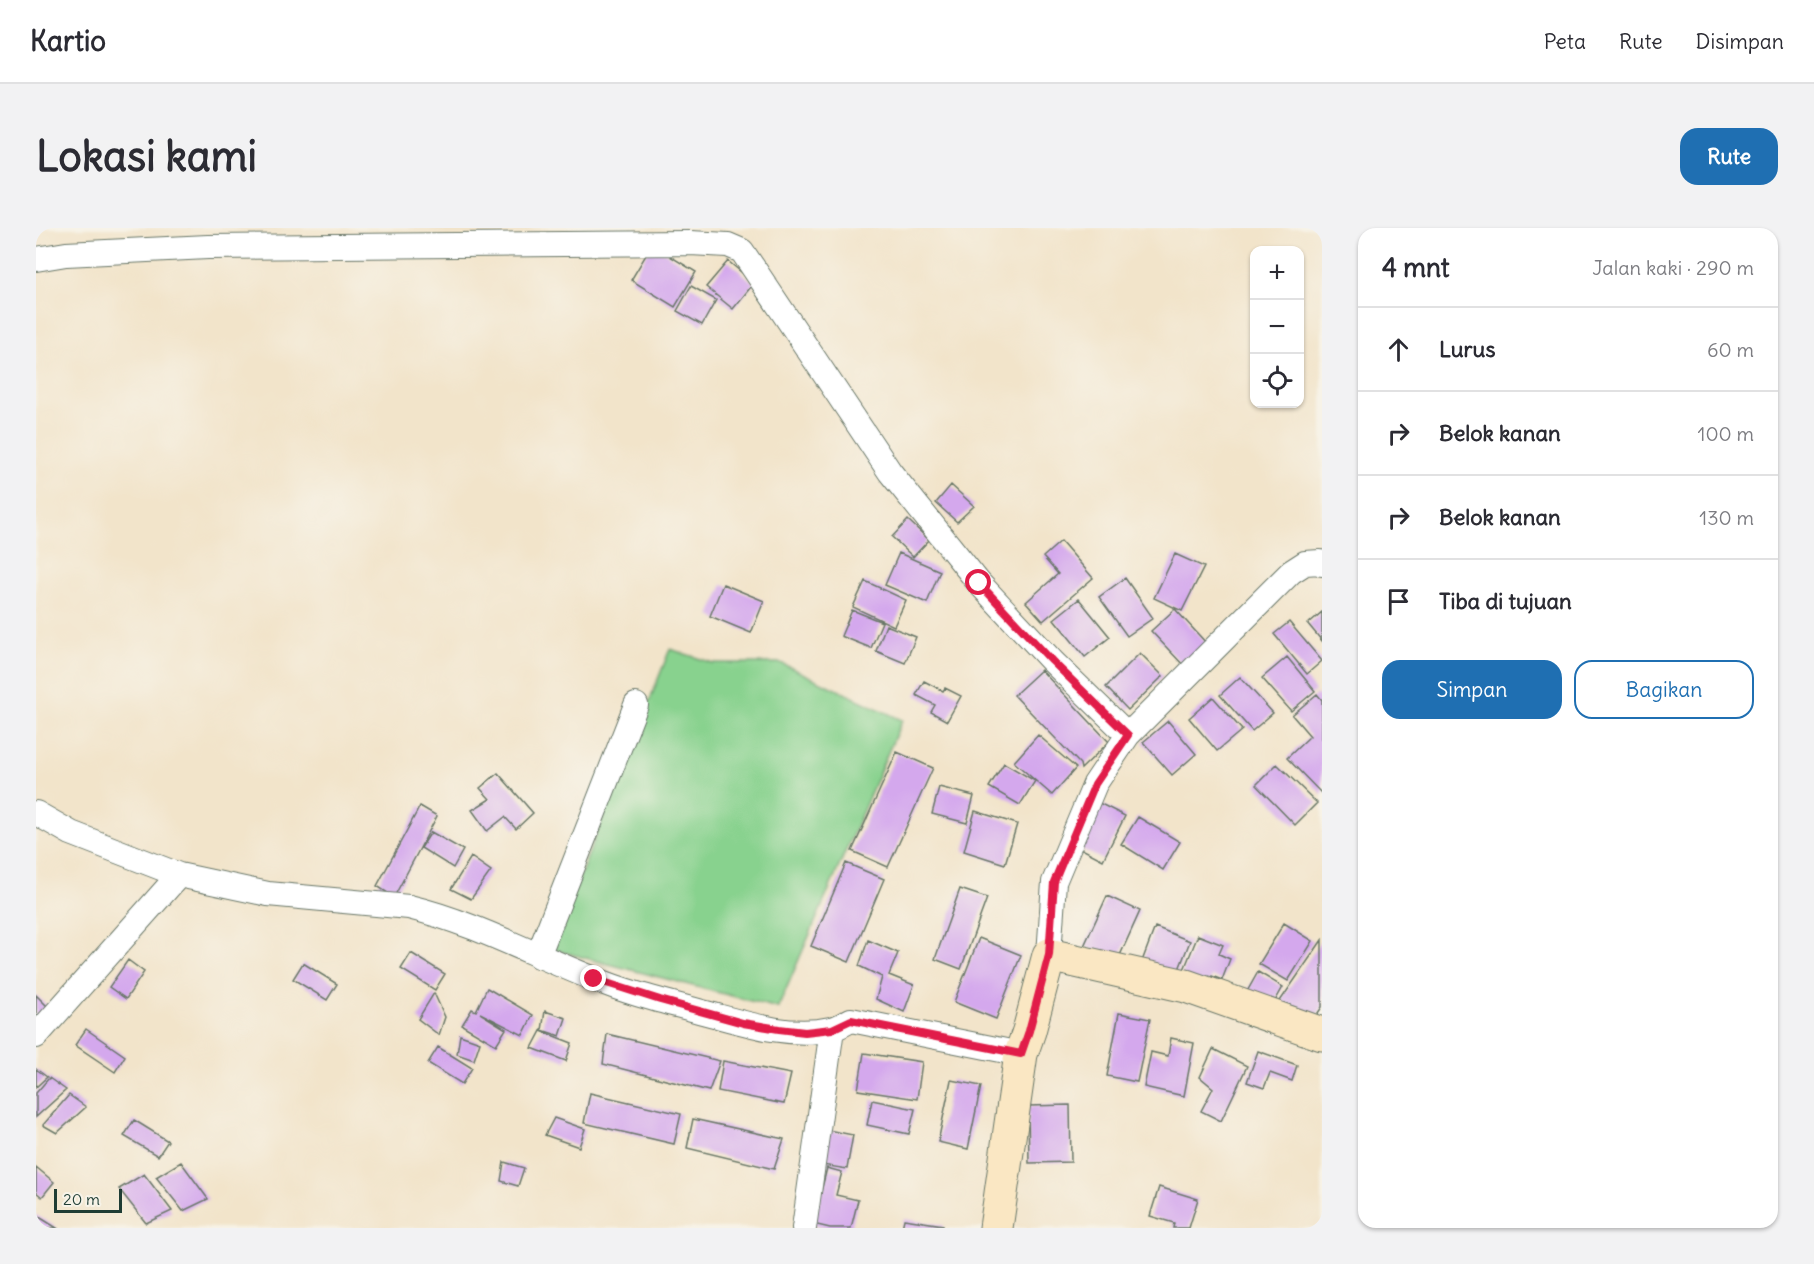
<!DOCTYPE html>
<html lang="id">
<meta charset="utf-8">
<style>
:root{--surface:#fff;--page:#f2f2f3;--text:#2b2b33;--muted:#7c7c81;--line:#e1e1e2;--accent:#1f6fb2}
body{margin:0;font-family:Delius,sans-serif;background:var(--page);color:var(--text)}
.controls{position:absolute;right:18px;top:18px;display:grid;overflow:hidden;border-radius:12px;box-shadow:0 2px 4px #0004}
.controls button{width:54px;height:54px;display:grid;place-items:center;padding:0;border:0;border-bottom:2px solid var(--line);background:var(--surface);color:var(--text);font:30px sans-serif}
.scale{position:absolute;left:18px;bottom:15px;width:68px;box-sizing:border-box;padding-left:6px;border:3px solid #1f3d34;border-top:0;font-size:16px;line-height:21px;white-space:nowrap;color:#1f3d34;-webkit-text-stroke:4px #f7f3e8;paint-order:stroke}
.stop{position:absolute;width:18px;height:18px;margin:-14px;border:4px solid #e11d48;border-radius:50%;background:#fff}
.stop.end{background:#e11d48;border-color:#fff;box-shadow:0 2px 6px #0008}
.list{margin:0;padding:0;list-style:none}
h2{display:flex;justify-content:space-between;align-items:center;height:78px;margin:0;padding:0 24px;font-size:26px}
h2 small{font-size:20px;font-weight:400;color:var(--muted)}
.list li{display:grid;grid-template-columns:39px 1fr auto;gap:18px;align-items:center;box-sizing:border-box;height:84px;padding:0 24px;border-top:2px solid var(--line)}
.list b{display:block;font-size:22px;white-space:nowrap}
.list em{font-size:20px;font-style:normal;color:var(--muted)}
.actions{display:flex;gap:12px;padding:18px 24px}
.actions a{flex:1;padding:14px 0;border:2px solid var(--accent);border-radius:18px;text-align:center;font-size:21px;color:var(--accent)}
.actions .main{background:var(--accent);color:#fff}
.icon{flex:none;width:33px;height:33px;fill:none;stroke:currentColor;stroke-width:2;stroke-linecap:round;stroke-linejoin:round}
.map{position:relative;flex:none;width:1286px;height:1000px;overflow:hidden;border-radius:18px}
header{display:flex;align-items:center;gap:36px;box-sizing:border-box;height:84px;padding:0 30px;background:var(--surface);border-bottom:2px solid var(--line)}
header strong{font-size:28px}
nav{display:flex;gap:33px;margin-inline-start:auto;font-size:21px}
.intro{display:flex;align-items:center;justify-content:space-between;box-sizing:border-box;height:144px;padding:0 36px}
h1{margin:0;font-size:42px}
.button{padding:15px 27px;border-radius:18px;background:var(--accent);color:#fff;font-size:21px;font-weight:700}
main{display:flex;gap:36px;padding:0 36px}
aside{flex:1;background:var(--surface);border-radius:18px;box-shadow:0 2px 4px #0004}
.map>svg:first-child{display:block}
.green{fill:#88d28e;stroke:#548861;stroke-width:1.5}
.building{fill:#d4a8ed}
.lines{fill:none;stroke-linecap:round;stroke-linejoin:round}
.street-casing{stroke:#697768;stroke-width:26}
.secondary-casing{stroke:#697768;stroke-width:35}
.street{stroke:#fff;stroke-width:24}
.secondary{stroke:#fae7c3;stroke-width:33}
.route{stroke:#e11d48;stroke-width:8}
</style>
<header>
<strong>Kartio</strong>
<nav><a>Peta</a><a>Rute</a><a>Disimpan</a></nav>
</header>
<div class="intro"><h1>Lokasi kami</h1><a class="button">Rute</a></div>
<main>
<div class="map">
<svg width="1286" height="1000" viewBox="0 0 1286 1000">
<rect width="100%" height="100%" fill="#f7f3e8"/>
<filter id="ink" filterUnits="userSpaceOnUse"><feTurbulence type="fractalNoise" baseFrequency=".0167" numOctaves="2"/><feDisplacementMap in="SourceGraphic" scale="12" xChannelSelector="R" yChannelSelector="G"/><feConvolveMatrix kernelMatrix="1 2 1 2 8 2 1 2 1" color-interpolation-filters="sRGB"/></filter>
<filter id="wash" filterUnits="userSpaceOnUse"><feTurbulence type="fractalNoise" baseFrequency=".008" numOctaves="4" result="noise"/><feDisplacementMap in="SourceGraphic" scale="24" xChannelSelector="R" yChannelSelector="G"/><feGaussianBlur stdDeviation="1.35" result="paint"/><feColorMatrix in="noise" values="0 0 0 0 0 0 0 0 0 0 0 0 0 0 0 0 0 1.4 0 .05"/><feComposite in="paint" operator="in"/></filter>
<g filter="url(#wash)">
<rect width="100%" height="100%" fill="#f2e4ca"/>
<!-- green -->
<path class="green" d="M634,421l43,14h68l121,57 -124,288 -227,-59z"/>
<g id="blocks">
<!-- building -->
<path class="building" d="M616,17l44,27 -21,35 -44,-27z
M692,33l26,22 -21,26 -27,-22z
M655,58l25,14 -14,25 -25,-14z
M915,257l23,21 -17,16 -21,-19z
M872,292l21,20 -16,17 -21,-20z
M1025,313l32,37 -50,43 -17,-19 32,-28 -15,-17z
M863,325l41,18 -13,32 -42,-18z
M1139,326l29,13 -22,44 -28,-13z
M1089,350l28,40 -26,18 -28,-39z
M829,353l41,19 -12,26 -41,-19z
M687,356l41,17 -13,32 -41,-17z
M1043,371l31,38 -25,20 -31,-38z
M1139,381l33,36 -23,22 -34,-36z
M816,382l30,12 -11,26 -30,-12z
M1286,384v29l-14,-17z
M1253,394l33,39 -15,13 -33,-40z
M850,397l30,12 -11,26 -29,-12z
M1104,425l23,23 -35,34 -22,-23z
M1251,429l28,34 -24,20 -29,-33z
M1005,442l68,72 -28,27 -1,-5 -66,-69z
M1204,449l33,36 -21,18 -32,-36z
M888,453l19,10 2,-3 16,8 -14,25 -16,-9 4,-7 -19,-10z
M1281,466l5,6v94l-35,-36 23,-22 -18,-21z
M1177,469l29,33 -25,21 -28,-33z
M1132,493l28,33 -24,21 -29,-33z
M1002,507l38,33 -24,27 -38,-33z
M861,524l36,16 -45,99 -36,-16z
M968,535l31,18 -15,24 -31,-18z
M1241,536l40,39 -22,22 -39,-40z
M462,545l35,40 -17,16 -11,-12 -18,14 -15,-21 18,-11 -10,-11z
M903,559l35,9 -7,27 -35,-9z
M1061,574l28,14 -22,44 -27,-14z
M384,578l17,10 -43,81 -17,-11z
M939,583l42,13 -12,40 -41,-13z
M1102,589l42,25 -17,28 -42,-26z
M395,604l32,18 -10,18 -32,-20z
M435,629l20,14 -20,28 -20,-10z
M810,635l38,16 -35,83 -38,-16z
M924,661l27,9 -26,71 -26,-10z
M1071,668l33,15 -23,51 -33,-16z
M1248,695l29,18 -25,40 -29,-17z
M1119,699l35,14 -14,36 -35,-13z
M1162,707l25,10 -4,9 11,5 -8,21 -10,-4 -4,12 -27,-11z
M943,710l42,17 -25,64 -42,-17z
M832,712l30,13 -9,22 25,10 -10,27 -28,-13 6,-22 -23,-11z
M1286,712v67l-12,18 -32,-21z
M375,725l34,21 -10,16 -34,-21z
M92,732l16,12 -18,27 -17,-12z
M267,735l34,21 -10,16 -34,-21z
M1222,744l25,15 -14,25 -25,-15z
M451,760l46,27 -10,20 -43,-22 26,16 -10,16 -34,-20 10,-16 4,2z
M398,765l11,24 -6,18 -21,-16z
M0,767l14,14 -14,13z
M509,783l21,7 -6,18 -18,-6z
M1083,785l31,6 -13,63 -30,-6z
M50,801l39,27 -10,16 -40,-27z
M505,803l31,12 -6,18 -34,-13z
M571,806l113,27 -11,30 -106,-27z
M424,807l20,7 -6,18 -17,-6z
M1135,810l23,5 -10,53 -40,-9 7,-35 17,4z
M402,819l34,21 -10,16 -34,-21z
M1177,821l34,17 -26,55 -20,-10 12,-23 -13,-11z
M1222,823l39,14 -5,16 -22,-8 -6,15 -17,-6z
M828,825l58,9 -5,37 -59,-9z
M687,833l68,13 -7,30 -66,-13z
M0,841l11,8 -11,10z
M13,850l17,12 -30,27v-24z
M915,852l30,6 -13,63 -30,-7z
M554,865l91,21 -7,30 -90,-21z
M33,867l17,12 -29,26 -14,-8z
M836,872l43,9 -6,25 -42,-9z
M1034,877l1,57 -42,1 -1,-57z
M518,890l31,11 -6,18 -34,-12z
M657,891l91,20 -10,30 -87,-21z
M98,892l34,21 -10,15 -34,-20z
M792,902l25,5 -6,34 -25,-4z
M145,934l27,37 -25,12 -27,-34z
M468,934l20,6 -6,18 -17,-5z
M0,939l18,15 -12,15 -6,-5z
M791,940l15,4 -6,23 22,5 -7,28h-21l-17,-4z
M108,946l28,37 -26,12 -27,-34z
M1123,959l39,12 -9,29h-16l1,-5 -24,-7z
M0,987l21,13h-21z
M868,991l39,6v3h-41z"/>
</g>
</g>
<g filter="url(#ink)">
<use href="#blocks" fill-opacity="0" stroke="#697768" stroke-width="1.5"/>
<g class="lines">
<!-- street casing -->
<g class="street-casing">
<path id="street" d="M0,31l30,-5 142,-7 482,-4 38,2 14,6 148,221 89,111 73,78 76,74
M0,585l35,20 108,42 89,19 141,13c63,15 122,47 183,71 38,16 78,25 118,36 37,10 81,24 121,15 7,-1 14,-6 20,-9l170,34
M1013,727l5,-73 41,-98 33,-49 163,-163 14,-9 15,-1 2,2
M502,728l98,-251
M0,808l143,-161
M768,1000l28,-199"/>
</g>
<!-- secondary casing -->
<g class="secondary-casing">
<path id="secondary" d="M960,1000l25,-174 8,-23 20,-76 137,31 136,48"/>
</g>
<!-- street -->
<use href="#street" class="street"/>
<!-- secondary -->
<use href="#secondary" class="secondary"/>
</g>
</g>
<g class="lines" filter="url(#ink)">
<!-- route -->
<path class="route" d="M558,751l66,21 83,23 36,6 26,3 27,-3 19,-9 170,34 8,-23 20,-76 5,-73 41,-98 33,-49 -76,-74 -73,-78"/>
</g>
</svg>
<div class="controls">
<button>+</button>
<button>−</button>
<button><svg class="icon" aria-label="locate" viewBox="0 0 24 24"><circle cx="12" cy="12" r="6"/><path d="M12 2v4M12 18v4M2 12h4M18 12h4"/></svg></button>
</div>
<div class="scale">20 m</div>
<div class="stop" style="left:943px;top:355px"></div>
<div class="stop end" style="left:558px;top:751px"></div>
</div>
<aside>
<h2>4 mnt<small>Jalan kaki · 290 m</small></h2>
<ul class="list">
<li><svg class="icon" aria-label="ahead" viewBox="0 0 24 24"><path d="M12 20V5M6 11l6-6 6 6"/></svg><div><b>Lurus</b></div><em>60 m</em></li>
<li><svg class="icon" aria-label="right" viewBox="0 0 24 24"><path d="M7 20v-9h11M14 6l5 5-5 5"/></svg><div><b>Belok kanan</b></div><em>100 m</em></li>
<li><svg class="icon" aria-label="right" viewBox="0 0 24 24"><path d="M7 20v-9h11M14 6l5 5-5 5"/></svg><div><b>Belok kanan</b></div><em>130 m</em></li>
<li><svg class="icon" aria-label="arrive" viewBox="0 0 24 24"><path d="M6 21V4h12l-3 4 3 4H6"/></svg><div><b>Tiba di tujuan</b></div></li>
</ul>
<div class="actions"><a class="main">Simpan</a><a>Bagikan</a></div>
</aside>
</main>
